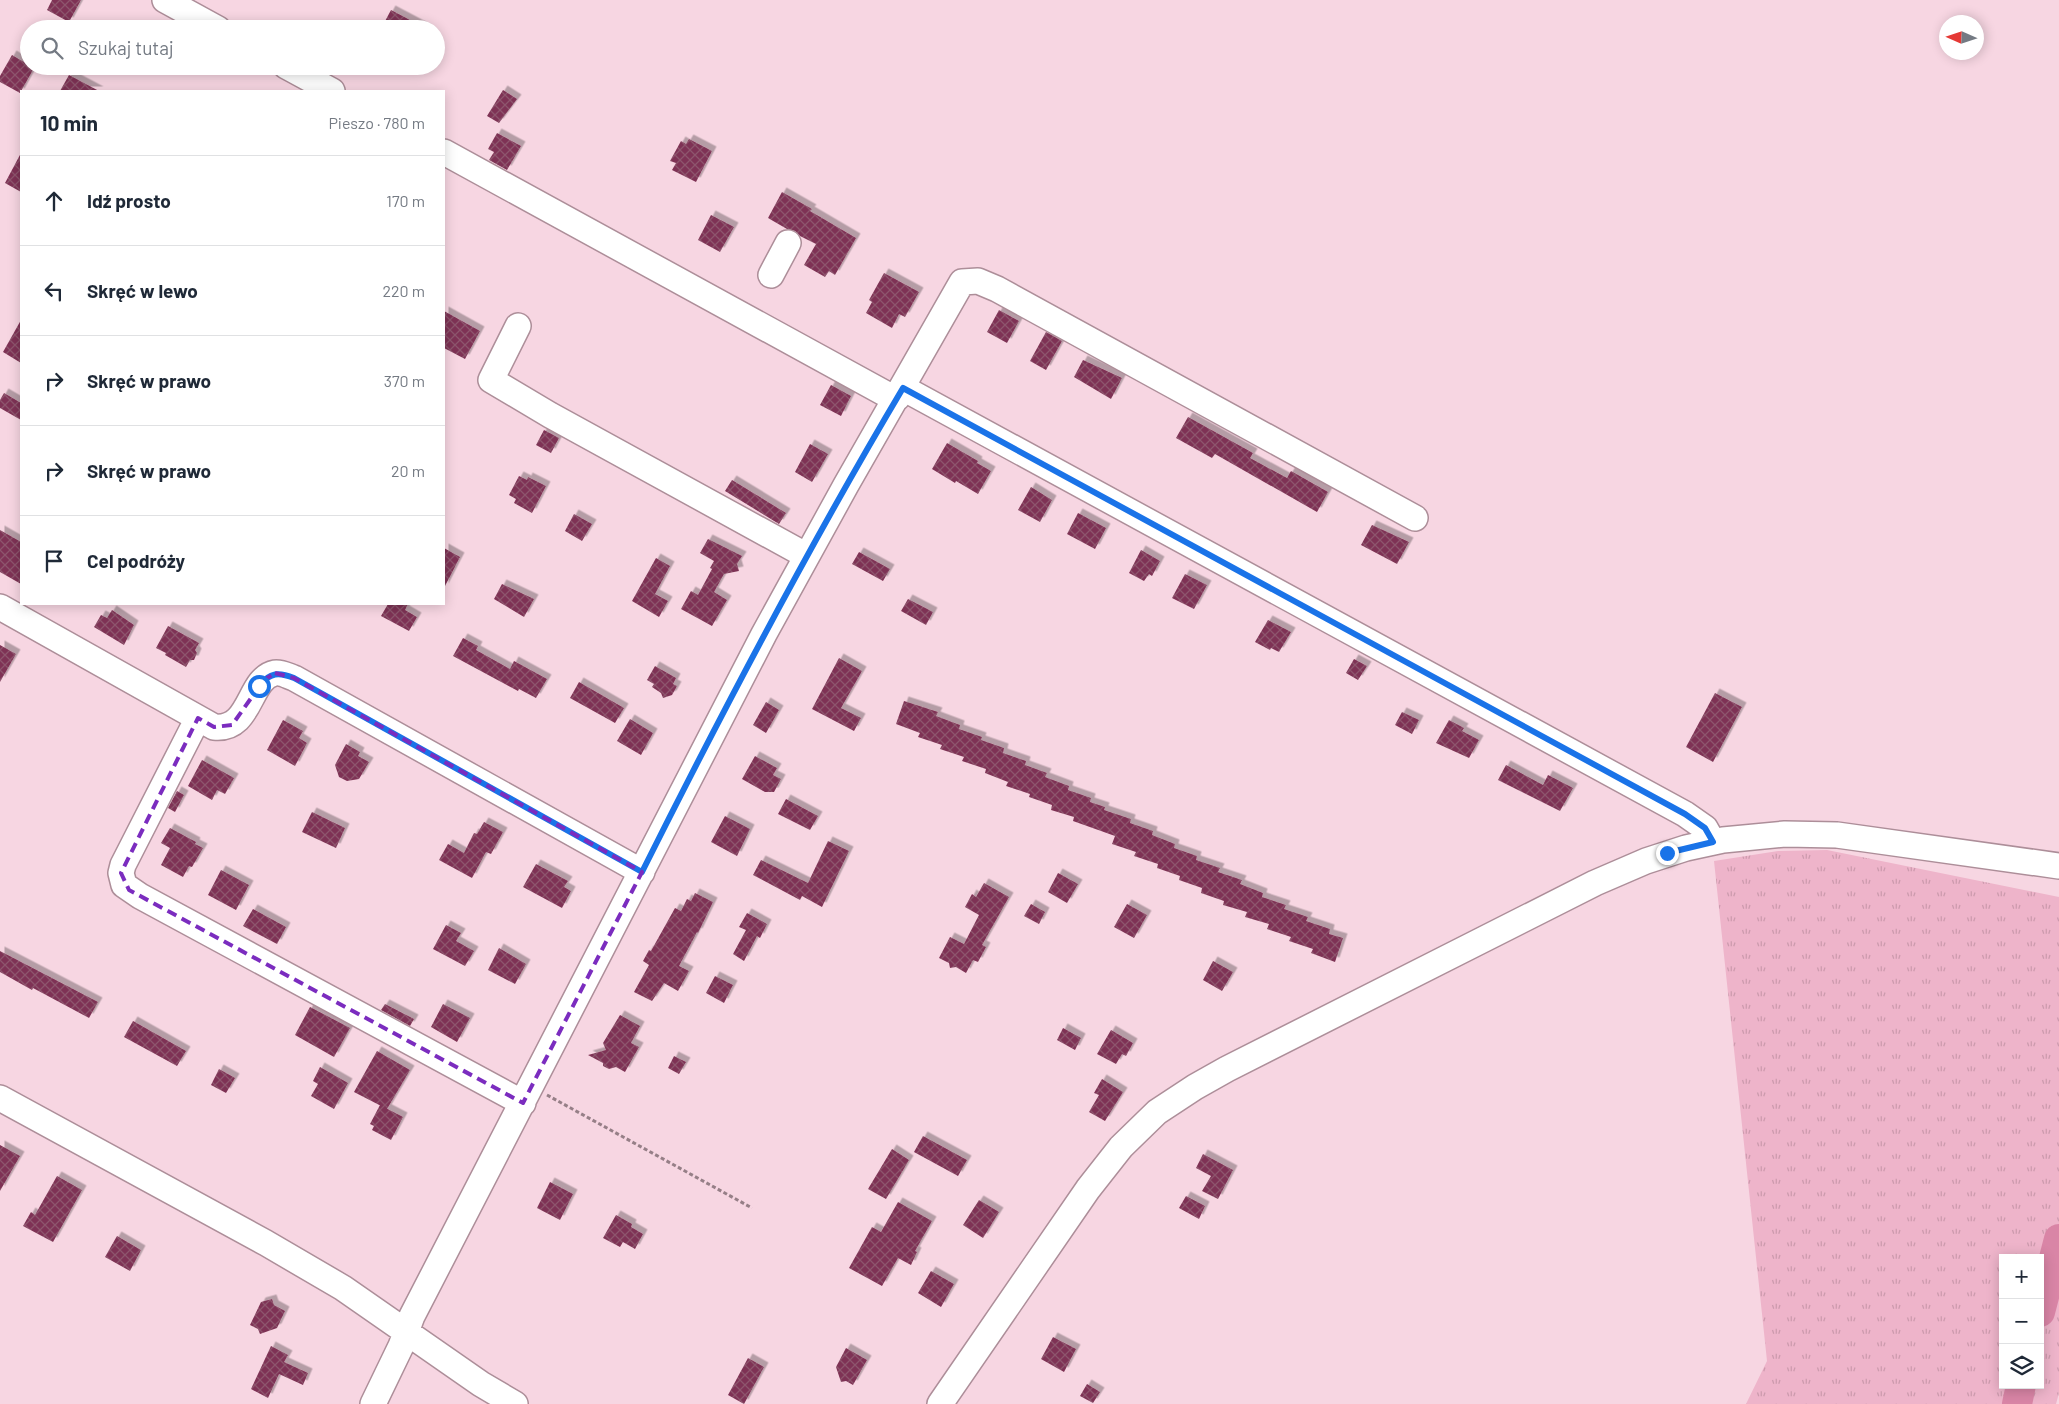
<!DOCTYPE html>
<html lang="pl">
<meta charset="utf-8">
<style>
:root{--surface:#fff;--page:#f6f6f7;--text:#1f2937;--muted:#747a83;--line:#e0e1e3}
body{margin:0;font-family:Barlow,sans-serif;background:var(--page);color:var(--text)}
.controls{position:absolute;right:15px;bottom:15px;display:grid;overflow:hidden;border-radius:0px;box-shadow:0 2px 12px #0003}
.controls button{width:45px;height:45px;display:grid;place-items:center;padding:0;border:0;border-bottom:1px solid var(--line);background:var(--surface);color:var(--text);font:25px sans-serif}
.compass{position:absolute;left:1939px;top:15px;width:45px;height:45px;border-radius:50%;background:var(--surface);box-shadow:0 2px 12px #0003;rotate:273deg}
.stop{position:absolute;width:15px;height:15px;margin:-11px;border:4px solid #1a73e8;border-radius:50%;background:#fff}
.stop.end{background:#1a73e8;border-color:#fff;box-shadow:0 1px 5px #0008}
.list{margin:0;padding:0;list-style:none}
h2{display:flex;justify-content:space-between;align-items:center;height:65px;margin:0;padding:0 20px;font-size:21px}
h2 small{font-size:16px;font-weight:400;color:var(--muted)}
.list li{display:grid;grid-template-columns:32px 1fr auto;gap:15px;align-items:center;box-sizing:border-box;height:90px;padding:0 20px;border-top:1px solid var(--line)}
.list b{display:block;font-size:19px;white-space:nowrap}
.list em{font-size:16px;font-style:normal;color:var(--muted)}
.icon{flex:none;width:28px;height:28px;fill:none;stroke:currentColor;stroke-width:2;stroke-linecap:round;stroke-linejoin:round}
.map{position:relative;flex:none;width:2059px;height:1404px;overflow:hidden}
.search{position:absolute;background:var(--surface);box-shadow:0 2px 12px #0003;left:20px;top:20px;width:425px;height:55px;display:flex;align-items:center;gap:12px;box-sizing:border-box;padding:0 18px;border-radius:28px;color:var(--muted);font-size:19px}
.panel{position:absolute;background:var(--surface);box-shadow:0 2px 12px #0003;left:20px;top:90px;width:425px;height:515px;border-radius:0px}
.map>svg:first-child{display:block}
.grass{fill:url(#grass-tufts);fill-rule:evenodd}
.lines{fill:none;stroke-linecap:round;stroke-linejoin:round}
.river{stroke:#d985a6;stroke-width:30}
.building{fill:url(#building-cross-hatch);filter:url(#shadow)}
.minor-casing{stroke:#ad8e99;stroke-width:28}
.path{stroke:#967f87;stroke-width:3;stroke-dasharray:4 2.5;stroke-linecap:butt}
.minor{stroke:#fff;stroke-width:25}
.route{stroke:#1a73e8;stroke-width:6}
.marked{fill:none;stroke:#7b2cbf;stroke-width:4;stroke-dasharray:10 6;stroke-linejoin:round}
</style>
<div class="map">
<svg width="2059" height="1404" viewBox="0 0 2059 1404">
<defs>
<pattern id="grass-tufts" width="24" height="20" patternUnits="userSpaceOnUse" patternTransform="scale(1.25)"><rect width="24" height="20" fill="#eeb4ca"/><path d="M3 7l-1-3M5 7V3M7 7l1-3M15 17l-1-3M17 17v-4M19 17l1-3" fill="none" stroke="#cc9aad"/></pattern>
<pattern id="building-cross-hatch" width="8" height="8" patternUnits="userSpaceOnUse" patternTransform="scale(1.25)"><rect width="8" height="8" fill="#7e3354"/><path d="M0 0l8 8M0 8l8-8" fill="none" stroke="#8d546d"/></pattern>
<filter id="shadow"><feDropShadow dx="4.5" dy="-4.5" stdDeviation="0" flood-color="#0004"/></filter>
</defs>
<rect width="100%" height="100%" fill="#f7d6e2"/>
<!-- grass -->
<path class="grass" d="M1827,850l232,47v496l-3,11h-310l21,-43 -53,-500 64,-10zM2003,1258h37v127h-37z"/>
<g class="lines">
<!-- river -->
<path class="river" d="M2040,1312l19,-73
M2017,1404l4,-19"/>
</g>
<!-- building -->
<path class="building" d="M52,0h29l-12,22 -22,-12z
M391,10l36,19h-36l-8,-4z
M12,55l22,13 -14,25 -20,-11v-6z
M69,75l30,16h-39z
M503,90l14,9 -18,24 -12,-7z
M497,133l24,13 -14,24 -18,-10 5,-8 -6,-3z
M689,139l23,12 -16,31 -24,-12 4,-7 -6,-2 11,-20 5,3z
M21,153v39l-16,-9z
M782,192l30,17 -2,2 46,27 -21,37 -6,-4 -4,6 -21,-12 12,-21 -16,-8 -5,-5 -8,-2 -19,-11z
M711,215l23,12 -14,25 -22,-12z
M884,273l35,19 -14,25 -6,-3 -7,14 -26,-15 6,-11 -3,-2z
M999,310l20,11 -12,22 -20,-11z
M444,311l36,20 -15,28 -21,-11z
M21,320v43l-18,-11z
M1046,332l16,9 -16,29 -16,-9z
M1083,360l39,18 -11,21 -37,-22z
M831,385l20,11 -10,20 -21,-11z
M4,393l17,10v17l-21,-12v-8z
M1188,417l65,36 -3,5 37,20 4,-7 37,21 -11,20 -102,-58 -3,4 -36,-20z
M544,430l15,8 -8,15 -15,-8z
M947,443l31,18 -1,2 14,8 -13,23 -22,-13 -1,2 -23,-14z
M810,444l18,10 -16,28 -17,-10z
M519,476l8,4 1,-3 18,9 -14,27 -18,-10 2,-4 -7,-4z
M732,480l54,33 -7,11 -54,-33z
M1031,487l21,13 -12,22 -22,-12z
M1078,513l28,15 -11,21 -28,-15z
M574,514l18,10 -10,17 -17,-10z
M1372,525l37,17 -12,22 -36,-19z
M0,530l21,12v42l-21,-12z
M708,539l34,17 -5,8 2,7 -15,3 -10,18 13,8 -15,26 -31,-17 10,-18 7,4 14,-26 -2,-1 4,-7 -14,-8z
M444,548l16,9 -16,31z
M1141,550l19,11 -8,15 -3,-2 -5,7 -15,-8z
M859,552l31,17 -7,12 -31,-17z
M656,558l14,8 -15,28 13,7 -9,16 -27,-16z
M1185,574l22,11 -13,24 -22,-11z
M502,584l32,15 -10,18 -30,-18z
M908,599l25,13 -7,13 -25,-14z
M388,604h20l-3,6 12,7 -8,14 -28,-15z
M112,610l22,15 -10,20 -30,-18 7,-12 6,3z
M1268,620l23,12 -12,20 -8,-4 -1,2 -15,-8z
M168,626l31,17 -4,7 2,3 -3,7h-4l-4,7 -21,-12 1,-2 -10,-5z
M463,638l15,8 -2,4 34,19 4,-8 33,18 -11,19 -17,-9 -1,2 -65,-35z
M0,645l16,9 -16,28z
M839,658l23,13 -21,37 20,10 -7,13 -42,-22z
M1354,659l13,7 -9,14 -12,-7z
M655,666l21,12 -3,6 4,2 -5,9 -9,3 -2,-5 -9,-6 2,-3 -7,-4z
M579,682l45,26 -9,15 -45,-25z
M1715,693l27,14 -29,55 -27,-15z
M904,701l34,11 -2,4 24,9 -1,4 23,8 -1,3 23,8 -1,5 23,8 -1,4 22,8 -2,4 24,9 -1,4 23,8 -1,4 15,5 -1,3 27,9 -1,4 23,8 -1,4 23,9 -1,4 23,8 -1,4 24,8 -2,4 24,8 -2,4 23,9 -1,4 24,8 -2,4 24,8 -2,4 24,8 -1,5 14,4 -8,24 -24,-9 2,-4 -24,-8 2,-4 -24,-8 2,-5 -24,-7 2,-5 -24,-7 1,-4 -23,-8 1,-5 -23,-8 1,-4 -23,-8 1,-4 -24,-8 2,-4 -24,-8 3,-8 -42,-15 1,-4 -23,-7 1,-5 -23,-8 1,-3 -24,-8 2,-4 -23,-9 1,-4 -24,-8 2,-4 -24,-8 2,-4 -24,-8 2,-4 -24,-9z
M766,702l13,8 -13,23 -13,-8z
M1402,712l17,8 -7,14 -17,-9z
M630,719l23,14 -12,22 -24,-14z
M283,720l20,11 -4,7 8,5 -12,23 -28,-16z
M1449,720l15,8 -2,3 17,9 -10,18 -33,-15z
M346,744l14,8 -2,4 11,6 -10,17 -12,2 -8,-4 -4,-12z
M755,756l22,12 -4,7 8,4 -7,13h-9l-23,-13z
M202,760l32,18 -9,16 -8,-4 -5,10 -24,-14z
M1506,765l37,20 5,-10 25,13 -13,23 -62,-31z
M177,791l7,4 -9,17 -7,-4z
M786,799l32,17 -8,14 -32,-16z
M312,812l33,16 -9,20 -34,-16z
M725,816l25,13 -13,27 -26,-14z
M484,822l19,10 -12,22 -5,-2 -14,26 -33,-18 9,-16 16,9 10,-20 3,1z
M170,828l26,14 -1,2 8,4 -11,19 -3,-1 -6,11 -22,-12 9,-17 -9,-5z
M828,841l21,10 -27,56 -20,-11 -2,4 -47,-25 8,-15 47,23z
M536,864l32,17 -4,6 7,4 -9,17 -39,-21z
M221,870l28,15 -13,25 -28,-15z
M1058,873l20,11 -11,19 -19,-11z
M984,883l25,14 -27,48 4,2 -8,15 -5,-2 -7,13 -10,-6 -6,1 -1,-5 -10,-5 11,-21 14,7 15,-29 -14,-8 7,-13 4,3z
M695,893l18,9 -15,31 -1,-1 -18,34 10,5 -11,20 -14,-8 -12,18 -18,-9 15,-27 -6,-4 6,-11 2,1 24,-43 6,3 6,-12 4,2z
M1031,904l14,8 -6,12 -15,-8z
M1127,904l20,11 -13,23 -20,-11z
M253,909l33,18 -9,17 -34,-18z
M747,913l20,11 -7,14 -3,-2 -13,25 -11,-7 13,-24 -7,-3z
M446,925l15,8 -5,8 18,10 -9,15 -32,-17z
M499,948l27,16 -11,20 -27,-14z
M0,951l98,51 -9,16 -56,-30 -1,2 -32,-18z
M1213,961l20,11 -11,19 -19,-11z
M715,976l18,9 -9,18 -18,-10z
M385,1004l29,15 -4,7 -29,-16z
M443,1004l27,14 -13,24 -26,-15z
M310,1007l40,21 -16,29 -39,-22z
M620,1015l20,11 -9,17 8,4 -14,25 -9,-5 -7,2 -6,-3v-3l-15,-8 18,-5 -3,-7z
M133,1021l53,30 -9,15 -53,-29z
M1063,1028l18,10 -6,12 -18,-10z
M1111,1030l22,13 -7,13 -4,-2 -6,10 -19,-10z
M377,1051l33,19 -23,39 -33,-17z
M674,1056l12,6 -7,12 -11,-6z
M320,1067l28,16 -14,26 -23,-13 7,-12 -5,-3z
M219,1069l16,9 -9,15 -15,-8z
M1102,1079l21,13 -18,29 -16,-9 10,-17 -5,-2z
M380,1105l23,12 -12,23 -19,-10 2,-4 -4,-2z
M923,1136l44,24 -9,16 -44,-24z
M0,1145l20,11 -20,35z
M892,1149l17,11 -23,39 -18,-10z
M1203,1154l30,16 -15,29 -16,-8 9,-15 -15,-8z
M57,1176l25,14 -29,52 -30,-16 8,-14 4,3z
M550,1182l23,12 -13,26 -23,-12z
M1186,1196l19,10 -6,13 -20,-11z
M979,1200l20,12 -16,26 -20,-13z
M898,1202l34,19 -17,30 2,1 -6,13 -13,-7 -16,28 -33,-18 23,-41 9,5z
M616,1215l16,9 -1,3 12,7 -8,15 -12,-7 -3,5 -17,-9z
M117,1236l24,14 -11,21 -25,-14z
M931,1271l23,13 -13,23 -23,-14z
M272,1299l2,6 11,6 -8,17 -17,6 -2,-5 -8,-4 11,-23z
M1053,1337l23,12 -12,23 -23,-13z
M271,1346l17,9 -4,7 24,11 -5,12 -24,-11 -11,24 -17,-9z
M846,1348l21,12 -14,25 -7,-4 -5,1 -5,-15z
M748,1358l16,9 -20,37 -16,-9z
M1087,1384l13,8 -7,11 -13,-7z"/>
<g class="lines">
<!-- minor casing -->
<g class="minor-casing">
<path id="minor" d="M165,0l53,29
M286,66l46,25
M444,152l442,242 11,4
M771,275l17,-32
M518,326l-27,54 59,35 257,141
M903,388l782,426 20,14 8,14
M0,607l214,120c38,4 34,-49 61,-54 6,-1 13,3 19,5l348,194
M198,718l-75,147 -2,8 3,12 16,11 383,207
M0,1098l266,145 77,45 138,96 34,20
M373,1404l28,-58 11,-30 352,-682 82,-149 116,-203 16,-1 19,8 418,229
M940,1404l148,-215 33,-42 36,-35 38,-25 32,-18 368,-186 51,-22 40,-13 37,-8 62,-6 52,1 222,31"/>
</g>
<!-- path -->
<path class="path" d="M547,1095l205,113"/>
<!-- minor -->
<use href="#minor" class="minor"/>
</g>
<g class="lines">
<!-- route -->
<path class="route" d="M259,686c11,-14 20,-14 35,-8l348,194c82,-164 167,-326 261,-484l782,426 20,14 8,14 -46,11"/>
</g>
<!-- marked area -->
<path class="marked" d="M275,673l19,5 348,194 -119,231 -394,-213 -8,-17 77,-155 16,9 18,-2 32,-45z"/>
</svg>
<div class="controls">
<button>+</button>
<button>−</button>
<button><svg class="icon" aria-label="layers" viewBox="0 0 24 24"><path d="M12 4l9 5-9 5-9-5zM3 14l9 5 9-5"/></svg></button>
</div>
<svg class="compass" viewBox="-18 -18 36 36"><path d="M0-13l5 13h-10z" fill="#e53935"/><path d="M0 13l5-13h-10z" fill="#747a83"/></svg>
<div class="stop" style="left:259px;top:686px"></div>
<div class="stop end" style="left:1667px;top:853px"></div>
<div class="search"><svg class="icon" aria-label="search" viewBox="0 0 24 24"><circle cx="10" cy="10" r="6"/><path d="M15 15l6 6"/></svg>Szukaj tutaj</div>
<section class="panel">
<h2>10 min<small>Pieszo · 780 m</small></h2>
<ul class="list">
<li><svg class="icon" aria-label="ahead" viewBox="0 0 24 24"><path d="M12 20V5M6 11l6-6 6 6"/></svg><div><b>Idź prosto</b></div><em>170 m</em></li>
<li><svg class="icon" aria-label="left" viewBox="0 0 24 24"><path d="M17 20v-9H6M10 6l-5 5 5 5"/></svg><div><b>Skręć w lewo</b></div><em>220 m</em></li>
<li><svg class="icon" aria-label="right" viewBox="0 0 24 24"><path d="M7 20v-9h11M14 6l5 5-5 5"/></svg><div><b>Skręć w prawo</b></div><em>370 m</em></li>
<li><svg class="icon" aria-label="right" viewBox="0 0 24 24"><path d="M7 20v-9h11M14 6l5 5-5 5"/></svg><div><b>Skręć w prawo</b></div><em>20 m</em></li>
<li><svg class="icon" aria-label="arrive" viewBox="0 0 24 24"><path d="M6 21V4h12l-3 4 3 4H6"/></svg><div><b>Cel podróży</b></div></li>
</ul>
</section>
</div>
